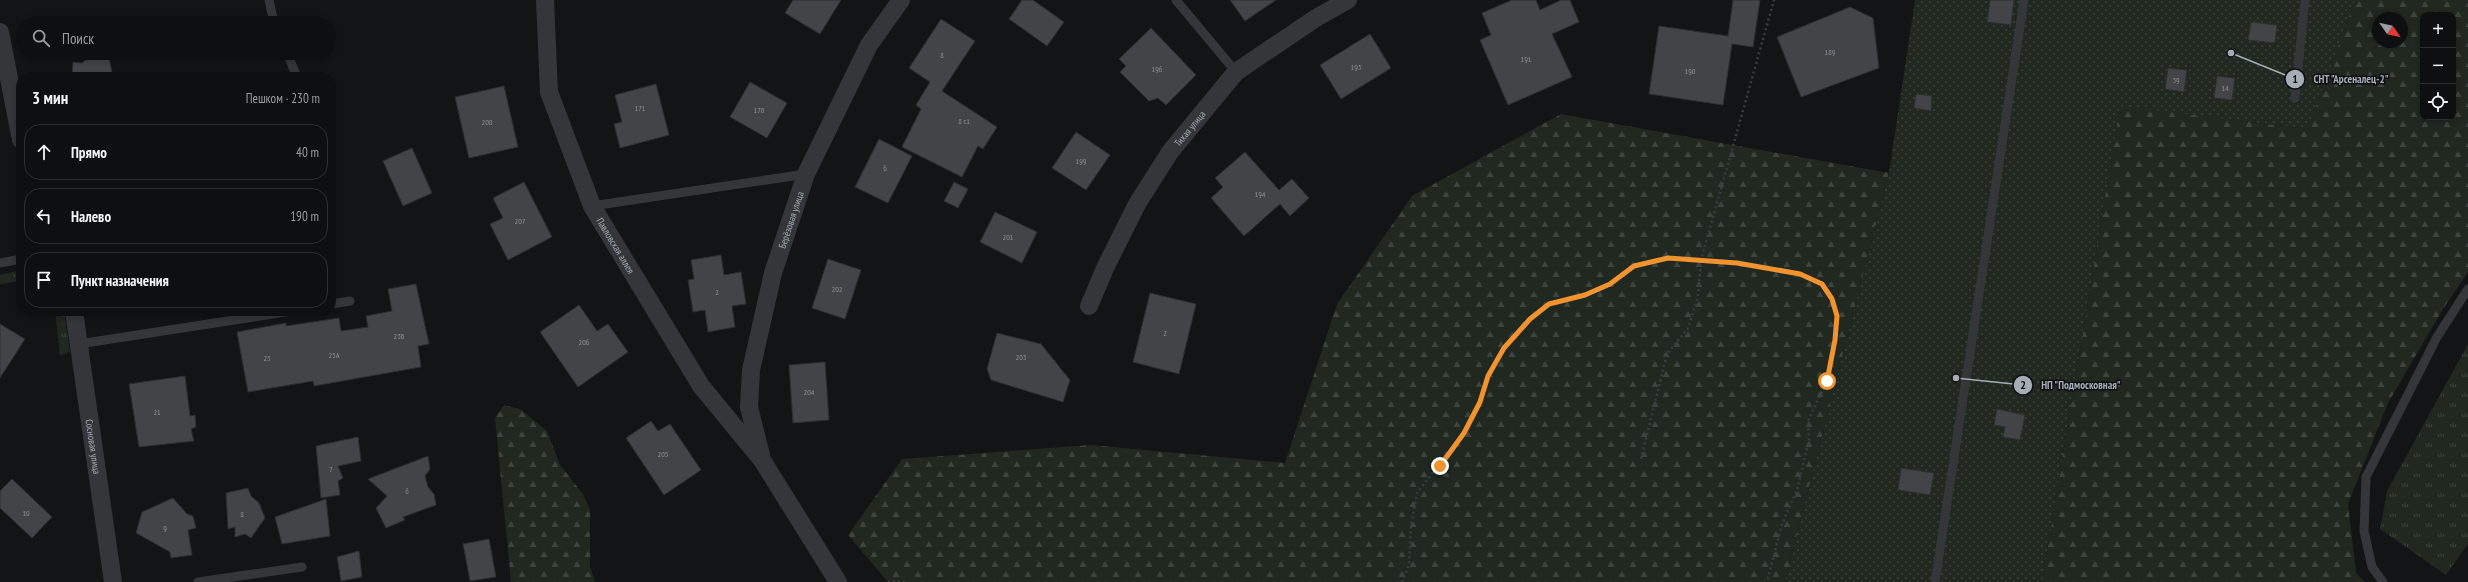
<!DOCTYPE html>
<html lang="ru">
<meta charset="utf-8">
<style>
:root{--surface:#0e0f10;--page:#1c1d1e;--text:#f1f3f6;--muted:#9b9c9f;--line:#2e2f30}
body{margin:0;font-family:"PT Sans Narrow",sans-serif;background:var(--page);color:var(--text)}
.controls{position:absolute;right:12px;top:12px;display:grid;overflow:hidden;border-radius:8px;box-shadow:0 2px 6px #0003}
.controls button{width:36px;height:36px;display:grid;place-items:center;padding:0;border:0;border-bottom:1px solid var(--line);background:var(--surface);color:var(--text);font:20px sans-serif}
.compass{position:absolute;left:2372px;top:12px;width:36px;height:36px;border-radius:50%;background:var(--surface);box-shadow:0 2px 6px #0003;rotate:124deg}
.stop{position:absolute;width:12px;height:12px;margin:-9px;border:3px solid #f19430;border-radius:50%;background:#fff}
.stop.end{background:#f19430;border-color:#fff;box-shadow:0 1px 4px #0008}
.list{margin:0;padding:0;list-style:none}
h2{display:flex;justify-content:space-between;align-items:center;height:52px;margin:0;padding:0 16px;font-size:17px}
h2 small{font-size:13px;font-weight:400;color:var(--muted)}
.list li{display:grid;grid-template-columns:26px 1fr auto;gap:12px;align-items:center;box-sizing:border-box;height:56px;margin:0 8px 8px;padding:0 8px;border:1px solid var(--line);border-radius:16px}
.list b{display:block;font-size:15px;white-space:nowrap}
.list em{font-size:13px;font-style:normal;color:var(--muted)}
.icon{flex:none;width:22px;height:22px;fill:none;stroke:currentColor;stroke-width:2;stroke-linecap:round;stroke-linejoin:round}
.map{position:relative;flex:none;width:2468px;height:582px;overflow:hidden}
.search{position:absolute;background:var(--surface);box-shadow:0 2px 6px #0003;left:16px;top:16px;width:320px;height:44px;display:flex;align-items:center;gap:10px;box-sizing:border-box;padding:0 14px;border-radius:22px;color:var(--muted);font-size:15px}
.panel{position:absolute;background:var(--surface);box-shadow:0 2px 6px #0003;left:16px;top:72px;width:320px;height:244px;border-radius:16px}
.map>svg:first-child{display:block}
.grass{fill:url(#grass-tufts)}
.forest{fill:url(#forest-firs);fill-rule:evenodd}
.garden{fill:url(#garden-dots)}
.building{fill:#424448;stroke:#2d2e31}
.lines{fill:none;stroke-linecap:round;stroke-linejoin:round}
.path{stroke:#3a3d41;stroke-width:2.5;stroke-dasharray:2 3;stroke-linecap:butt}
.service{stroke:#34363a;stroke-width:9}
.minor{stroke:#34363a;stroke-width:18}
.route{stroke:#f19430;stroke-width:5}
.labels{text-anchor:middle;stroke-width:3;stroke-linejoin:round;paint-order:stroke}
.number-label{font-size:8px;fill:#8c939a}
.street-label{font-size:10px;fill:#a5adb6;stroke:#0e0f10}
.leader{fill:none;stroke:#a5adb6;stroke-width:1.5}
.callout-dot{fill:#a5adb6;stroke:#0e0f10;stroke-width:1.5}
.mark-label{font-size:12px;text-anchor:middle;font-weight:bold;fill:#111}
.callout-label{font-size:11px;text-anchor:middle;font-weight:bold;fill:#a5adb6;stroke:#0e0f10;stroke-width:3;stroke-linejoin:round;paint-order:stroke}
</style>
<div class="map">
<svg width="2468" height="582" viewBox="0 0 2468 582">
<defs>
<pattern id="grass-tufts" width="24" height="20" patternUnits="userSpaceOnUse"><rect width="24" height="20" fill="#202820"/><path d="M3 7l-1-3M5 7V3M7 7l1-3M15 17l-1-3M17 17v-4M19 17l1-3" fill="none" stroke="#3d443e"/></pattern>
<pattern id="forest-firs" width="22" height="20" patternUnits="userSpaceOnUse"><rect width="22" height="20" fill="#202820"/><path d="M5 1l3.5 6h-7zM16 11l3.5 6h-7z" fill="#3d443e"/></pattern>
<pattern id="garden-dots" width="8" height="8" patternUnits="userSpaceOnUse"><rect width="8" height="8" fill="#202820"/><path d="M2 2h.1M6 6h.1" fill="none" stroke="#3d443e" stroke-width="1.8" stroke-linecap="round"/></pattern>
</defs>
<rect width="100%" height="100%" fill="#131415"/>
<!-- grass -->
<path class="grass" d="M21,270v11l-21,3v-9z
M55,311h9l6,41 -10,3z
M2468,344v200l-22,31 -66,-46 7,-38z"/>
<!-- forest -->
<path class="forest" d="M2355,0h113v272l-25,37 -55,94 -40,101 8,69 9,9h-323l78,-477 187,24zM2423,15h30v102h-30zM2378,18h24v24h-24z
M1561,114l328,59 -104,409h-897l-40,-47 54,-76 189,-14 194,18 52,-159 75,-108z
M504,405l16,4 27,22 13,34 23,29 7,16v56l5,16h-84l-16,-164z"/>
<!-- garden -->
<path class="garden" d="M1915,0h440l-47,129 -188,-23 -78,476h-257l104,-409z"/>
<!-- building -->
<path class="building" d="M793,0h48l-21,34 -35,-21z
M1022,0h11l31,22 -17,24 -38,-27z
M1230,0h46l-31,21z
M1512,0h24l4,10 21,-10h9l9,22 -27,12 20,43 -64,28 -28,-65 11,-5 -9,-22z
M1733,0h27l-7,47 -21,-3 -9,61 -74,-11 10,-68 69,10z
M1990,0h24l-3,25 -24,-3z
M1850,7l23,11 6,50 -78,29 -24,-60z
M941,19l34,22 -33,50 55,36 -14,22 -5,-3 -16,31 -60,-30 19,-38 -5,-4 14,-23 -21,-14z
M2251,22l26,3 -2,18 -27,-3z
M1151,28l45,47 -30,30 -8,-7 -9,3 -29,-29 6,-6 -7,-7z
M1370,34l21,34 -50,31 -21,-34z
M108,53l5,24h-41l1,-15 9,1 12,-10z
M2168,68l19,2 -3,22 -19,-3z
M2217,76l18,2 -3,22 -18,-2z
M750,82l37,21 -20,35 -37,-21z
M656,84l13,51 -49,13 -6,-24 8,-2 -7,-27z
M504,86l14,61 -49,11 -14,-61z
M1916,94l16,2 -1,15 -17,-3z
M1076,132l34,23 -24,35 -34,-22z
M879,139l33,17 -24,47 -33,-16z
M412,148l20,45 -29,13 -20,-45z
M1245,152l34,38 13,-11 17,19 -19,18 -10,-12 -36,32 -33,-38 12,-11 -8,-9z
M524,182l28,55 -44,23 -18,-36 13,-6 -10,-20z
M954,182l14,7 -10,19 -14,-7z
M995,212l42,20 -15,31 -42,-21z
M721,255l3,20 17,-3 5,32 -14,2 3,21 -27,5 -3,-22 -12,2 -5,-32 6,-1 -3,-19z
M828,259l33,11 -16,49 -33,-11z
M416,284l13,60 -11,2 3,21 -107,19 -1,-5 -65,11 -11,-60 49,-9v3l53,-8 2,13 27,-4 -2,-11 26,-5 -4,-22z
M1150,293l46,11 -17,70 -46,-12z
M579,305l18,26 11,-7 20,28 -50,35 -38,-55z
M0,324l25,15 -25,39z
M997,333l44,11 29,36 -7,22 -72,-22 -4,-11z
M825,362l4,58 -36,3 -4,-58z
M185,376l5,40 5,-1 1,12 -5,2 3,12 -55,6 -10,-63z
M1997,409l28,6 -5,25 -17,-3 2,-10 -11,-2z
M651,421l7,10 12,-7 31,46 -37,25 -38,-57z
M358,437l3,24 -23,5 5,12 -5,3 2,14 -19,3 -5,-52z
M428,456l2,13 -5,7 3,11 6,7 2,11 -33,12 2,3 -19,8 -10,-20 11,-12 -19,-17z
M1901,468l33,5 -4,22 -32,-5z
M12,479l40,38 -20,21 -32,-30v-17z
M248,488l3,8 8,7 6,15 -14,20 -6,-4 -10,3v-10l-7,2 -2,-36z
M173,498l14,16 6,2 3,12 -8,2 4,25 -21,3 -1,-6 -34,-19 6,-21z
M326,499l4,37 -48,8 -7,-27z
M489,539l7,38 -26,4 -7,-37z
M359,551l3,26 -21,4 -4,-24z"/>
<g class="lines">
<!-- path -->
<path class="path" d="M1641,459l26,-105 21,-26 10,-31 3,-37 73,-260
M888,582h20
M1402,582l7,-17 2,-40 6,-32 47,-60 16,-31 8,-26 16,-28 26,-29 19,-15 36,-9 25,-11 24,-18 34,-8 69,5 63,10 22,11 10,15 5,17 -2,24 -8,41 -19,40 1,19 -12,50 -15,34 -15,58"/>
<!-- service -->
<path class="service" d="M269,0l5,23
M1176,0l60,72
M287,53l10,24
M2295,98l10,-98
M592,206l214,-32
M0,263l21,-4
M331,304l19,-3
M79,344l213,-33
M198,582l104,-15
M1935,582l89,-582
M2383,582l-11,-15 -8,-36 2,-54 71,-140 31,-48"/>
<!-- minor -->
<g class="minor">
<path id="s1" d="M545,0l4,92 43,114 109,180 61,74 76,122"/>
<path d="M0,32l21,108"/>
<path id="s2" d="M1089,306l17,-40 31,-62 33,-52 66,-80 80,-54 32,-18"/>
<path id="s3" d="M74,311l39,271"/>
<path id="s4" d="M761,455l-12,-48 2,-37 22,-97 33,-99 63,-129 32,-45"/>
</g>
</g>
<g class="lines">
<!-- route -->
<path class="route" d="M1440,466l24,-33 16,-31 8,-26 16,-28 26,-29 19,-15 36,-9 25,-11 24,-18 34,-8 69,5 63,11 22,10 10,15 5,17 -2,24 -8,41"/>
</g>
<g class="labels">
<!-- number labels -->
<g class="number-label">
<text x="1830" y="55">189</text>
<text x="942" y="58">8</text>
<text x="1526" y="62">191</text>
<text x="1356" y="70">193</text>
<text x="1157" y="72">196</text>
<text x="1690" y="74">190</text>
<text x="2176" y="83">39</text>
<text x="2225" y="91">14</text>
<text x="640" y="111">171</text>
<text x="759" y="113">170</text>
<text x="964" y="124">8 с1</text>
<text x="487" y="125">208</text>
<text x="1081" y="164">199</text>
<text x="885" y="171">6</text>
<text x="1260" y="197">194</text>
<text x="520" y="224">207</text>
<text x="1008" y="240">201</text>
<text x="837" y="292">202</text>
<text x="717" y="295">2</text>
<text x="1165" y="336">2</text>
<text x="399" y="339">23Б</text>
<text x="584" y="345">206</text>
<text x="334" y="358">23А</text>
<text x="1021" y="360">203</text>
<text x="267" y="361">23</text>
<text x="809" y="395">204</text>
<text x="157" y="415">21</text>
<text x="663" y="457">205</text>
<text x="331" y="472">7</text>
<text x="407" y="494">6</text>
<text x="26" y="516">10</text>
<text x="242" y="517">8</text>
<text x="165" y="531">9</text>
</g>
<!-- street labels -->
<g class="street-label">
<text dy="4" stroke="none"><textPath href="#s2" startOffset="205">Тихая улица</textPath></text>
<text dy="4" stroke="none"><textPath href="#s4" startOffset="242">Берёзовая улица</textPath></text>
<text dy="4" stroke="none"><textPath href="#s1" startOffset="260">Павловская аллея</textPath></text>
<text dy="4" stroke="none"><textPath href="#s3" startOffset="137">Сосновая улица</textPath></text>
</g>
</g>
<!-- callouts -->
<path class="leader" d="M2231 53L2295 79M1956 378L2023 385"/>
<g class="callout-dot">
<circle cx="2231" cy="53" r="4"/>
<circle cx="1956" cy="378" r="4"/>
<circle cx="2295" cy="79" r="10"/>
<circle cx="2023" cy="385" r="10"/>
</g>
<g class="mark-label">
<text x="2295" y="83">1</text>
<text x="2023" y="389">2</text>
</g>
<g class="callout-label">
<text x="2351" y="83">СНТ "Арсеналец-2"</text>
<text x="2081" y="389">НП "Подмосковная"</text>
</g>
</svg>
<div class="controls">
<button>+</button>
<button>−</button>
<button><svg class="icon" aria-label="locate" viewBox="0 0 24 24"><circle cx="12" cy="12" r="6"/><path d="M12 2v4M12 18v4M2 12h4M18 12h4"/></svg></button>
</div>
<svg class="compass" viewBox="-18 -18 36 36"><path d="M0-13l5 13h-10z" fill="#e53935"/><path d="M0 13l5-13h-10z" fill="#9b9c9f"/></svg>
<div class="stop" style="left:1827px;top:381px"></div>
<div class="stop end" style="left:1440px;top:466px"></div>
<div class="search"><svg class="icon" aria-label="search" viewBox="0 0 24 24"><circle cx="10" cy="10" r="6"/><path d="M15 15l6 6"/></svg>Поиск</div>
<section class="panel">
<h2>3 мин<small>Пешком · 230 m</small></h2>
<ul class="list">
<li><svg class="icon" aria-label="ahead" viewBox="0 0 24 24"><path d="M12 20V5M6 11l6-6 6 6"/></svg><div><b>Прямо</b></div><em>40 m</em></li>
<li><svg class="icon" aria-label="left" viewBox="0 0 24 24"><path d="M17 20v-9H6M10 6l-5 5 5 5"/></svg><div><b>Налево</b></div><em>190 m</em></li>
<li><svg class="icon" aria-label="arrive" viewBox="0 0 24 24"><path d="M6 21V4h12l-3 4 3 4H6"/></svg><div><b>Пункт назначения</b></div></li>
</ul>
</section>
</div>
